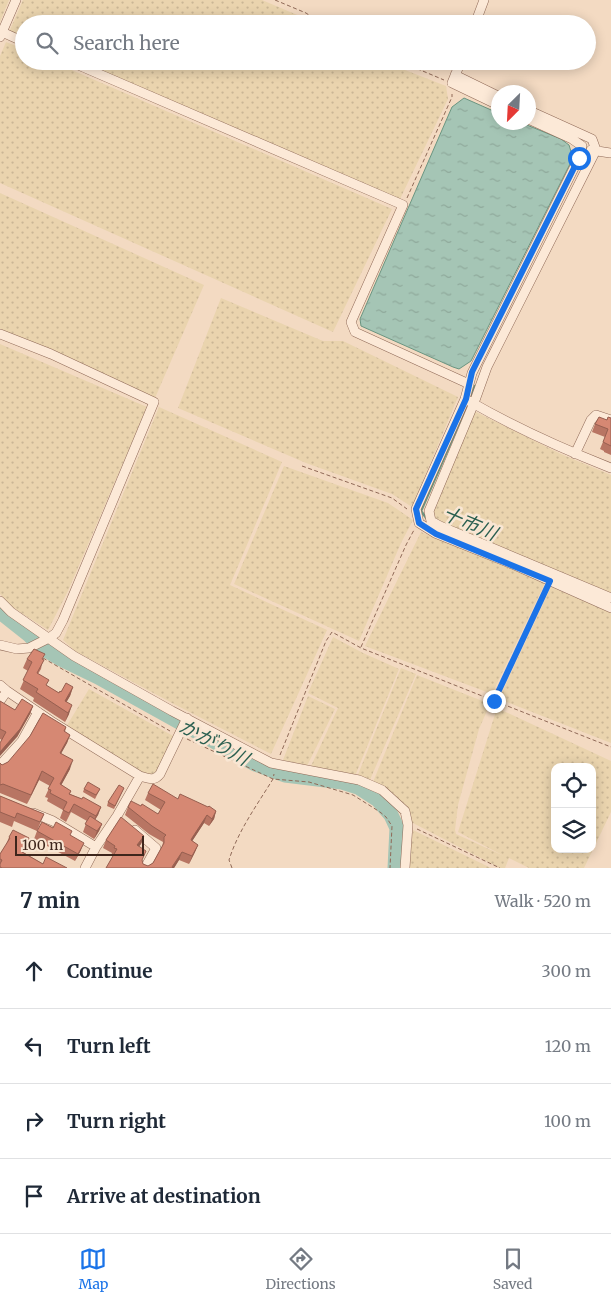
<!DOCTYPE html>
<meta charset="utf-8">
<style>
:root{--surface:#fff;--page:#f2f2f3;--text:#1f2937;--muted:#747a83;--line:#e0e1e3;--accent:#1a73e8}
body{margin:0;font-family:Merriweather,"Noto Sans JP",serif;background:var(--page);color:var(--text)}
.controls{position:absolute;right:15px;bottom:15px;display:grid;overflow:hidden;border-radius:10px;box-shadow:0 2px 12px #0003}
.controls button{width:45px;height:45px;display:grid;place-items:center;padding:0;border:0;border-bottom:1px solid var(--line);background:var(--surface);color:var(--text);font:25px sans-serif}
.compass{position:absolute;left:491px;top:85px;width:45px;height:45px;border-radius:50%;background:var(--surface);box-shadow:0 2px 12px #0003;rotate:204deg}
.scale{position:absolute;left:15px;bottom:12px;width:129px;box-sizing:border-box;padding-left:5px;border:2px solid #3e261c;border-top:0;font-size:14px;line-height:18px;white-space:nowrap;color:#3e261c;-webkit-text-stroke:4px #f9e6d3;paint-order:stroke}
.stop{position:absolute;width:15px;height:15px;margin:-11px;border:4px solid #1a73e8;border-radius:50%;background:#fff}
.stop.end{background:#1a73e8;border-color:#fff;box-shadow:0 1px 5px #0008}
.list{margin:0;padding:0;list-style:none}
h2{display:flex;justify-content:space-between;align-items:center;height:65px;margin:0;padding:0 20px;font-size:21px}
h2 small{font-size:16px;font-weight:400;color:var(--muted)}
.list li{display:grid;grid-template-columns:32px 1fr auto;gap:15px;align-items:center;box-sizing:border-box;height:75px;padding:0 20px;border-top:1px solid var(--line)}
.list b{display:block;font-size:19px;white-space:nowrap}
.list em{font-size:16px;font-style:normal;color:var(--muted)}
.icon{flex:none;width:28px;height:28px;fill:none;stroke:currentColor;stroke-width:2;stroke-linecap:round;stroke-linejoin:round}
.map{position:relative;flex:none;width:611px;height:868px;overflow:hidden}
.search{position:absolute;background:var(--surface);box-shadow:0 2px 12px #0003;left:15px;right:15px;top:15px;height:55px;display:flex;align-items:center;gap:12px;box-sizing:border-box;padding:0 18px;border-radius:28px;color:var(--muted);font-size:19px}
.sheet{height:365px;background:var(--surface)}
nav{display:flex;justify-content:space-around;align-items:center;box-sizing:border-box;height:70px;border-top:1px solid var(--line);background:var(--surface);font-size:14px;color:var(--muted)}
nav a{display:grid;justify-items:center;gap:2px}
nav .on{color:var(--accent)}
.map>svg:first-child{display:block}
.farmland{fill:url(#farmland-dots);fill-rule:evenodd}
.water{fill:url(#water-ripples);stroke:#6a9581}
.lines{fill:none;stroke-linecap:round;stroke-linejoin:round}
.stream{stroke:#6a9581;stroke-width:2.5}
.river{stroke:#a5c5b5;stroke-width:15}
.street-casing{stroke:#8f6957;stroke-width:10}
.path{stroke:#8f6957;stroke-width:1;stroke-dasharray:4 2.5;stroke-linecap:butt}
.street{stroke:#fce9d7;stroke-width:9}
.wall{fill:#b87563}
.shaded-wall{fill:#965f50}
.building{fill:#d68873;stroke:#965f50}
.route{stroke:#1a73e8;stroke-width:6}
.labels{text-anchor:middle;stroke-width:5;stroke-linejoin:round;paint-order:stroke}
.water-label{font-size:19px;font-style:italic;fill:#2a5f50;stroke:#f9e6d3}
</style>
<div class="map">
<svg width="611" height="868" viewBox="0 0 611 868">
<defs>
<pattern id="farmland-dots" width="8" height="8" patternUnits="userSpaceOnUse" patternTransform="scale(1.25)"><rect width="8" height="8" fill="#ead4ae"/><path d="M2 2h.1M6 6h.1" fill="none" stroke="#cab695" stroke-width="1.8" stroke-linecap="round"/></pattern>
<pattern id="water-ripples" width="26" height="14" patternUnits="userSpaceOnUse" patternTransform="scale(1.25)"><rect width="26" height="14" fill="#a5c5b5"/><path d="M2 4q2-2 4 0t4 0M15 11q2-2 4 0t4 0" fill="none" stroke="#8fa99b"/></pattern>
</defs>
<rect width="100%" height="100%" fill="#f3dac2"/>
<!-- farmland -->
<path class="farmland" d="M0,0h9l-9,22z
M23,0h239l40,17 9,7h-287v14l-15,-6z
M6,42l18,7v12h27l341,148 -59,123 -333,-149v-127z
M78,61h304l64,25 2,13 -48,100z
M0,193l204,92 -49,113 -100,-47 -55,-22z
M221,298l102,43h20l115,56 -46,110 -20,-13 -86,-31 -128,-55z
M0,344l147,63 -79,184 -20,39 -36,-23 -12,-13z
M159,407l123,55 -52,123 97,45 -56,124 -99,-51 -97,-52 -12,-11z
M474,411l87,43 50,21v118l-182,-76z
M284,466l104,37 25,17 -12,23 -42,98 -125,-57z
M421,532l124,51 -53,111 -127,-48z
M551,587l60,25v131l-112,-44z
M333,637l30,16 36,16 -44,107 -44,-10 27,-58 -30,-15z
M401,668l15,6 -47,108 -12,-5z
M417,675l73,29 -11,25 -21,76 -3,25 1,4 48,22 -46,-24 39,-124 114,53v51l-27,56h-55l-20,-10 -4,10h-5l-89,-46 -38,-40zM555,767h37v82h-37z
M89,689l86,48 -17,36 -8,4 -84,-50z
M308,696l27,13 -28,57 -24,-6z
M413,830l78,38h-83z"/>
<!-- water -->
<path class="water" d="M464,98l34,15v9l24,1 39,16 8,6 4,13 -102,203 -12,8 -6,-2 -92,-41 -1,-7 92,-212z"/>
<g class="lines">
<!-- stream -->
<path class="stream" d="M470,398l5,-12
M427,519l-6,-8 47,-108"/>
<!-- river -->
<path class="river" d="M0,612l28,22 13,13 20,12 37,18 157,87 30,11 57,7 16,5 20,13 13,15 6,13 -2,40"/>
<!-- street casing -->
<g class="street-casing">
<path id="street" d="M475,24l9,-24
M0,31l24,11
M0,37l16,-37
M69,61l334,144 -52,117 4,10 114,52
M461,61l-9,22 46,22
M455,75l43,21
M528,110l64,29 4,11 -109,217 -13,36 -45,108 2,10 9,5 171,72
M528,119l44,20 10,7 -3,12 -107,215 -7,26 -49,110 3,14 16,10 77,31 99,44
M591,150l19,3
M0,334l51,20 103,48 -91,218 -7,13 -7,5 -20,10 -12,1 -17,-4
M469,401c45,26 94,48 142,67
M575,454l16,-34 5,-5 15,5
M0,601l11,11 63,44 98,55 99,52 88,17 23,10 23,21 3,14 -3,43
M0,685l7,6 44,30 89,55c8,2 14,6 20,-2l27,-56
M0,701l7,-10
M0,767l3,-5 19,-21 16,-29
M33,813l20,8 43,26
M135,830l21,18 -11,20
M85,868l11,-21 21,-31 23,-40"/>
</g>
<!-- path -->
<path class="path" d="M275,0l31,13 16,11
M399,61l45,19
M407,198l45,-101v-3
M302,466l90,32 15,11
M361,647l45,-102 8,-15
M43,658l127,73
M495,700l52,-112
M187,739l86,40 36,3 44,13 27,17 6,5 6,9 -2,42
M280,755l46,-114 6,-9 29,16 250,99
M417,829l83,39
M232,868l-3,-8c9,-29 28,-55 44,-81l1,-5"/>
<!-- street -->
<use href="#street" class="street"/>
</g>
<!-- wall -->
<path class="wall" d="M611,418v37l-7,-3v-1l-4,-2 5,-12 -13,-5 3,-8z
M27,659h16l-2,10 -3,5 9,12 12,7 14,-6 -3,9 -4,6 3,12 -4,8 -32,-21 1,-3 -14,-9 8,-18 -5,-3z
M0,701l15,9 18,-4 -3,8 -13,23 -15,3 -2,-1z
M66,727l-1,5 5,3 -3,8 -6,10 9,16 -9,16 10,6 -1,3 31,13 -3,8 -3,5 7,4 -3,7 -5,8 -11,-7 4,-11 -16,-9 -5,10 -6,-4 3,-8 -16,-9 1,-3 -3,-1 5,-11 -11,-6 -12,24 -27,-11v-30l2,2 6,-3z
M124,788l-10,21 -7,-3 1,-4z
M84,789h16l-5,10 -12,-7z
M148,793l30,6 38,12 -2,8 -5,7 -5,-3 -12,18 6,4 -3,7 -6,12 -10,-4 -5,8h-68l7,-12h-2l1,-3 -9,-5 3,-8 38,-4 -3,8 -2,2 4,18 5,2 5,-3 9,-15 1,-6 -14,-8 -24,-19 3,-8 13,-1 17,8 3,-4 -16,-10z
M0,796l44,18 -7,17 -23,-10 -2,6 -12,-5z
M53,828l17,7 11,15 -6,11 -41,-22 3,-8z
M9,837l20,1 -6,14 20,12 24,4h-67v-14l6,-9z"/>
<!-- shaded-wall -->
<path class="shaded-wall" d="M73,687l-3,9 -8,14 3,-9z
M72,705l-3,9 -4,8 3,-9z
M33,706l-3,8 -13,23 -17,19v-4z
M70,735l-3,8 -10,18 3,-8z
M73,760l-3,9 -13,24 3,-9z
M42,771l-3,9 -12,24 4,-9z
M101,807l-3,8 -6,9 4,-8z
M216,811l-2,8 -5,7 3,-7z
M207,815l-3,8 -15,23 3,-8z
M102,824l-3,7 -5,8 3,-8z
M144,836l-3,8 -7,9 3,-8z
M84,843l-3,7 -6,11 3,-7z
M198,845l-3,7 -6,12 3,-8z
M182,852l-3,8 -5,8h-2z"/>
<!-- building -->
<path class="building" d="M599,417l8,3 1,-3 3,1v28l-8,-4 5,-13 -13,-5z
M34,649l11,5 -3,5 2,1 -7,13 12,7 -3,5 13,8 1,-2 1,1 5,-9 7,4 -8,14 7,4 -4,8 -32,-21 2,-3 -15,-9 9,-18 -5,-3z
M22,699l11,7 -13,23 -20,23v-9l6,-11 -6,-3v-28l15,9z
M43,713l23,14 -2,4 6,4 -10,18 13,7 -13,24 11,7 -2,3 13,5 1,-2 18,10 -5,9 -22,-12 -5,9 -6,-3 4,-8 -17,-9 1,-3 -3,-1 6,-11 -12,-7 -11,24 -28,-11 -3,1v-22l2,2 6,-3 22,-26z
M88,782l12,7 -4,6 -12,-6z
M153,784l25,15 2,-5 28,13 1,-1 7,5 -4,8 -5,-4 -15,23 -1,2 7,5 -6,11 -10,-4 -10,15 1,1h-67l11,-19 -3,-1 1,-2 -9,-6 15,-23 23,19 -7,9 9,6 -4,9 1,4 5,2 5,-3 11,-20v-6l2,-2 -14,-9 -24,-19 3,-6 10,5 1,-2 16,10 7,-12 -17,-9z
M119,785l5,3 -9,18 -7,-4z
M0,796l44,18 -4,8 -23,-9 -2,5 -15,-6z
M90,816l12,8 -5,7 -12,-7z
M42,822l11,6 3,-6 16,9 -2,4 14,8 -6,11 -41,-23z
M13,830l16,8 -7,14 21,12 3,-7 21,11h-65l-2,-1v-3l2,-4 -2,-1v-5l10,-16 -1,-1z"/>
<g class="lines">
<!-- route -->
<path class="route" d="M494,701l56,-120 -114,-47 -17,-11 -3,-14 50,-110 6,-27 107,-214"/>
</g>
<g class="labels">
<!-- water labels -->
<g class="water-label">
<text transform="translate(470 523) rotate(23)" y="7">十市川</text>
<text transform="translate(214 742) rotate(28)" y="7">かがり川</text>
</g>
</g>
</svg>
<div class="controls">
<button><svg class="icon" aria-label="locate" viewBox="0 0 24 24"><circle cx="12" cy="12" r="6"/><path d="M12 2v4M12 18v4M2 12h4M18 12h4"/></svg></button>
<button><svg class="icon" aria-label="layers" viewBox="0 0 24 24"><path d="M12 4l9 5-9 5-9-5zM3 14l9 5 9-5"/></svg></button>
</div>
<svg class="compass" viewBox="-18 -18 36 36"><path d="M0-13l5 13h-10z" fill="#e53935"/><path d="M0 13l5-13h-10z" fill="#747a83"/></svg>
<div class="scale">100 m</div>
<div class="stop" style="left:579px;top:158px"></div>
<div class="stop end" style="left:494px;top:701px"></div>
<div class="search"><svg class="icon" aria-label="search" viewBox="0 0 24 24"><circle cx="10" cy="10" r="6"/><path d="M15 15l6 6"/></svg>Search here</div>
</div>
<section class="sheet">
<h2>7 min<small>Walk · 520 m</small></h2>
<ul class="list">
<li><svg class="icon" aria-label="ahead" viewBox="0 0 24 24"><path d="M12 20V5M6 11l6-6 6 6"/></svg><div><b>Continue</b></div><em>300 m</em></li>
<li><svg class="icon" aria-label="left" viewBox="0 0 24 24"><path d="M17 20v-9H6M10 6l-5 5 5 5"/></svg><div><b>Turn left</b></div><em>120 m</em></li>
<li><svg class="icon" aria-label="right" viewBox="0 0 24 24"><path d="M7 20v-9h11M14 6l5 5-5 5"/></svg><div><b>Turn right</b></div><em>100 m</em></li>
<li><svg class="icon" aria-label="arrive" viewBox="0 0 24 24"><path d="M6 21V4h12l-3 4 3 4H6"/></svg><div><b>Arrive at destination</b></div></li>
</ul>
</section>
<nav>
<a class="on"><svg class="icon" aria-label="map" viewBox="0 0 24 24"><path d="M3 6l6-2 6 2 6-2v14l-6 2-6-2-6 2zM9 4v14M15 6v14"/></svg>Map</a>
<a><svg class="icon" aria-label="directions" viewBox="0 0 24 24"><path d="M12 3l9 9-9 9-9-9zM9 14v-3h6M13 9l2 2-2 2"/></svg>Directions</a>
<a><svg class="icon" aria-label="saved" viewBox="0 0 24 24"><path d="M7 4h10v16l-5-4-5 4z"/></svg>Saved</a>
</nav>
